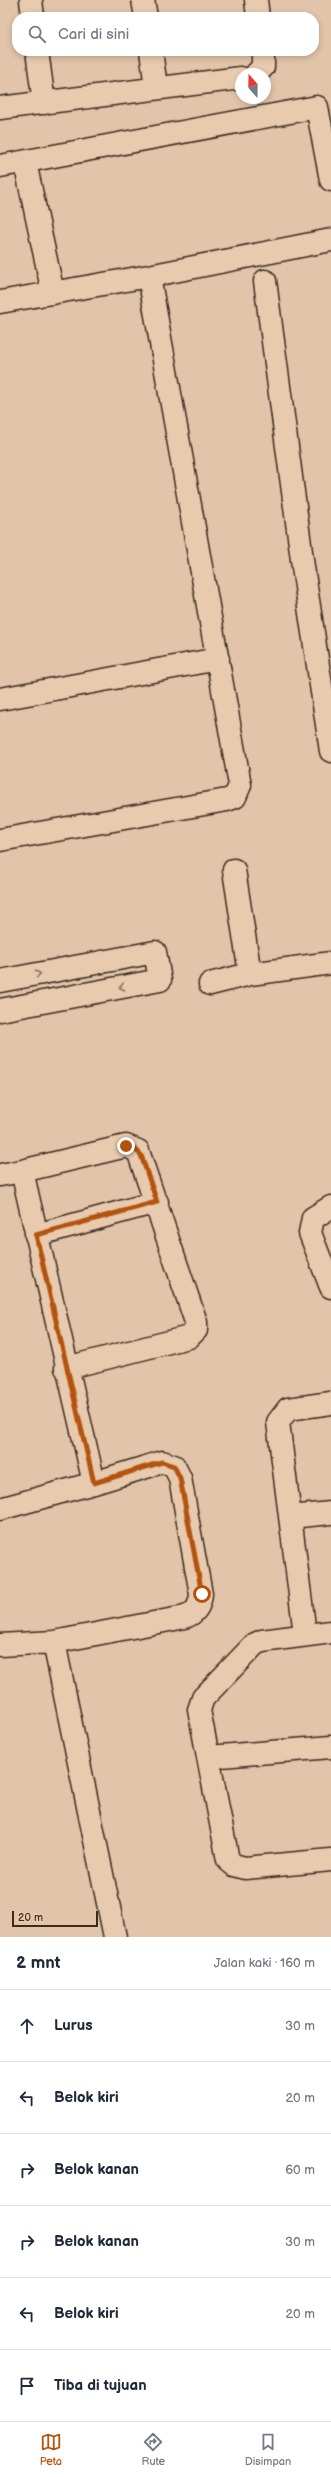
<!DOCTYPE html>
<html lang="id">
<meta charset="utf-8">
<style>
:root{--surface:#fff;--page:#f2f2f3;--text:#1f2937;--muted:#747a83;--line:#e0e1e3;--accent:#b45309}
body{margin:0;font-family:"Balsamiq Sans",sans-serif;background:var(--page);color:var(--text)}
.compass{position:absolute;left:235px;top:68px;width:36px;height:36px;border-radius:50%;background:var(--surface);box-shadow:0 2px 6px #0003;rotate:340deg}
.scale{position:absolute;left:12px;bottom:10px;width:86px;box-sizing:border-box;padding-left:4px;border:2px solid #3b2a1e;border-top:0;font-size:11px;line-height:14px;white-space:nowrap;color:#3b2a1e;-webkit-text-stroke:3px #e8caaf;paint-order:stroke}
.stop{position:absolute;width:12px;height:12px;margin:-9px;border:3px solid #b45309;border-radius:50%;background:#fff}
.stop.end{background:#b45309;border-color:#fff;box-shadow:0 1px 4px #0008}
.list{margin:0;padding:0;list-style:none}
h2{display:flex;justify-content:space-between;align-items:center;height:52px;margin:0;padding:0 16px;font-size:17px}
h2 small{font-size:13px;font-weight:400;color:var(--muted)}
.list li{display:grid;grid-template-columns:26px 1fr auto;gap:12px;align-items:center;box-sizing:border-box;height:72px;padding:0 16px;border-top:1px solid var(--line)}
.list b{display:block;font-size:15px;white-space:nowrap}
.list em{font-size:13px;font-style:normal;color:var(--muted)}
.icon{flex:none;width:22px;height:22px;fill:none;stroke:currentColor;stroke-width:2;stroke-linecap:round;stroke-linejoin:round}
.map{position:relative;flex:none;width:331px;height:1937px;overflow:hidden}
.search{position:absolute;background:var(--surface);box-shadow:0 2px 6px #0003;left:12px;right:12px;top:12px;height:44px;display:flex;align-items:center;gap:10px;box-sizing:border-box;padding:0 14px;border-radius:16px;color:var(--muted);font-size:15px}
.sheet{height:484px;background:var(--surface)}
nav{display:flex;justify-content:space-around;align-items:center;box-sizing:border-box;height:56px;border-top:1px solid var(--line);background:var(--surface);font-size:11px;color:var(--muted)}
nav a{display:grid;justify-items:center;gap:2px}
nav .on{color:var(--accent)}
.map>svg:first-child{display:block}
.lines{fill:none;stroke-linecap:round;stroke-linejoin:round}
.minor-casing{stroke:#3b2a1e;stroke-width:25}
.minor{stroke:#e8caaf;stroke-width:22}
.oneway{stroke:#89725f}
.route{stroke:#b45309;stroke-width:5}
</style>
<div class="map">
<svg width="331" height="1937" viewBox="0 0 331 1937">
<rect width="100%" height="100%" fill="#e1c4a9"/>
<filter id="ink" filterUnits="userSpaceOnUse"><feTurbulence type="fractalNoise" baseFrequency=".025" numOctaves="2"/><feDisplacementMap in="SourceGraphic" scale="8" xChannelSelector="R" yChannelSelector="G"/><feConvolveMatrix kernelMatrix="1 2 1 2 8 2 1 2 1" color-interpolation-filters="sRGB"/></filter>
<g filter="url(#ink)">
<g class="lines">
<!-- minor casing -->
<g class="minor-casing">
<path id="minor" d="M31,0l2,17
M143,0l3,17
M256,0l2,17
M37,51l7,52
M151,51l5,36
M256,74l7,-7v-16
M0,108l241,-30
M25,162l28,131
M0,166l317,-59 14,73
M149,276l182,-36
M265,281l38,286 28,184
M0,302l149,-26 91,509 -5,12 -8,3 -227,40
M0,699l218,-40
M234,870l16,104
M0,981l155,-29 5,28 -160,30
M210,984l40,-10 81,-11
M22,1171l104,-25 12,5 58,171v8l-7,7 -123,31
M0,1175l22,-4 72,312 -94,26
M331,1207l-18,11 -3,15 21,54
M36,1235l121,-33
M290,1517l41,-4
M331,1632l-69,9 -7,3 -52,54 -4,12 29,150 6,5 11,3 86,-8
M305,1634l-27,-212 10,-13 43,-6
M54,1642l61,295
M0,1645l54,-3 131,-25c11,-4 15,-11 16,-23l-21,-116 -6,-12 -12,-4 -68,21
M208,1757l123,-10"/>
</g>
<!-- minor -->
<use href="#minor" class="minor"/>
</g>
<!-- one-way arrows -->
<defs><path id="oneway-chevron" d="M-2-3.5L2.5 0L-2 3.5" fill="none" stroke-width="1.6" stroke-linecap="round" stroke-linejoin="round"/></defs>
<g class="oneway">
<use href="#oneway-chevron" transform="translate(38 974) rotate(-11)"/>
<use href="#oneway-chevron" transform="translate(122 987) rotate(169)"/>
</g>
</g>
<g class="lines" filter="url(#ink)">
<!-- route -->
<path class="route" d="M126,1146l7,1 8,8 16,47 -121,33 58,248 68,-21 12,4 6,12 22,116"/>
</g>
</svg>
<svg class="compass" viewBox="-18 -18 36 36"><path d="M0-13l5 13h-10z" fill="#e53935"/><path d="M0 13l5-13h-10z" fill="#747a83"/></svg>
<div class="scale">20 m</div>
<div class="stop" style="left:202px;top:1594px"></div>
<div class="stop end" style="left:126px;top:1146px"></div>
<div class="search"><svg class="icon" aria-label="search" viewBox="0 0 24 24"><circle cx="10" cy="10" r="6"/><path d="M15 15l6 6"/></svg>Cari di sini</div>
</div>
<section class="sheet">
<h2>2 mnt<small>Jalan kaki · 160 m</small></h2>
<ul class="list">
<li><svg class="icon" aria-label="ahead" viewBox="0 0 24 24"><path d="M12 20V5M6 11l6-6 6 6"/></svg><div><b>Lurus</b></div><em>30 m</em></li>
<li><svg class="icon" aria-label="left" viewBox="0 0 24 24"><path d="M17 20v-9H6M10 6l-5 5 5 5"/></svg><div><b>Belok kiri</b></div><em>20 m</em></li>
<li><svg class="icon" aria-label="right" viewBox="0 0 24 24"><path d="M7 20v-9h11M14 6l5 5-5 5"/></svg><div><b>Belok kanan</b></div><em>60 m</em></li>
<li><svg class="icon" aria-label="right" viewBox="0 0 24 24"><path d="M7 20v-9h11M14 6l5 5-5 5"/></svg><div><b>Belok kanan</b></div><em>30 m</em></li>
<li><svg class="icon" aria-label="left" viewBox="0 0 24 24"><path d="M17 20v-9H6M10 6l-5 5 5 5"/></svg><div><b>Belok kiri</b></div><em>20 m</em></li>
<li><svg class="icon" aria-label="arrive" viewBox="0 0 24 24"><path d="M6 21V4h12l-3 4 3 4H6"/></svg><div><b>Tiba di tujuan</b></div></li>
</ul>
</section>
<nav>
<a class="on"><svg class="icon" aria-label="map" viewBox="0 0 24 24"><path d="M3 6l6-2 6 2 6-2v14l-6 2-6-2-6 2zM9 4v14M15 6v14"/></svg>Peta</a>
<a><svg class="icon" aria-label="directions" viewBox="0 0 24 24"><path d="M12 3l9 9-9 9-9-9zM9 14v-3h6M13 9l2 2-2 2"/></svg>Rute</a>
<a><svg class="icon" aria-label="saved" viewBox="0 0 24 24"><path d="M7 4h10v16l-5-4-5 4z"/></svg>Disimpan</a>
</nav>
